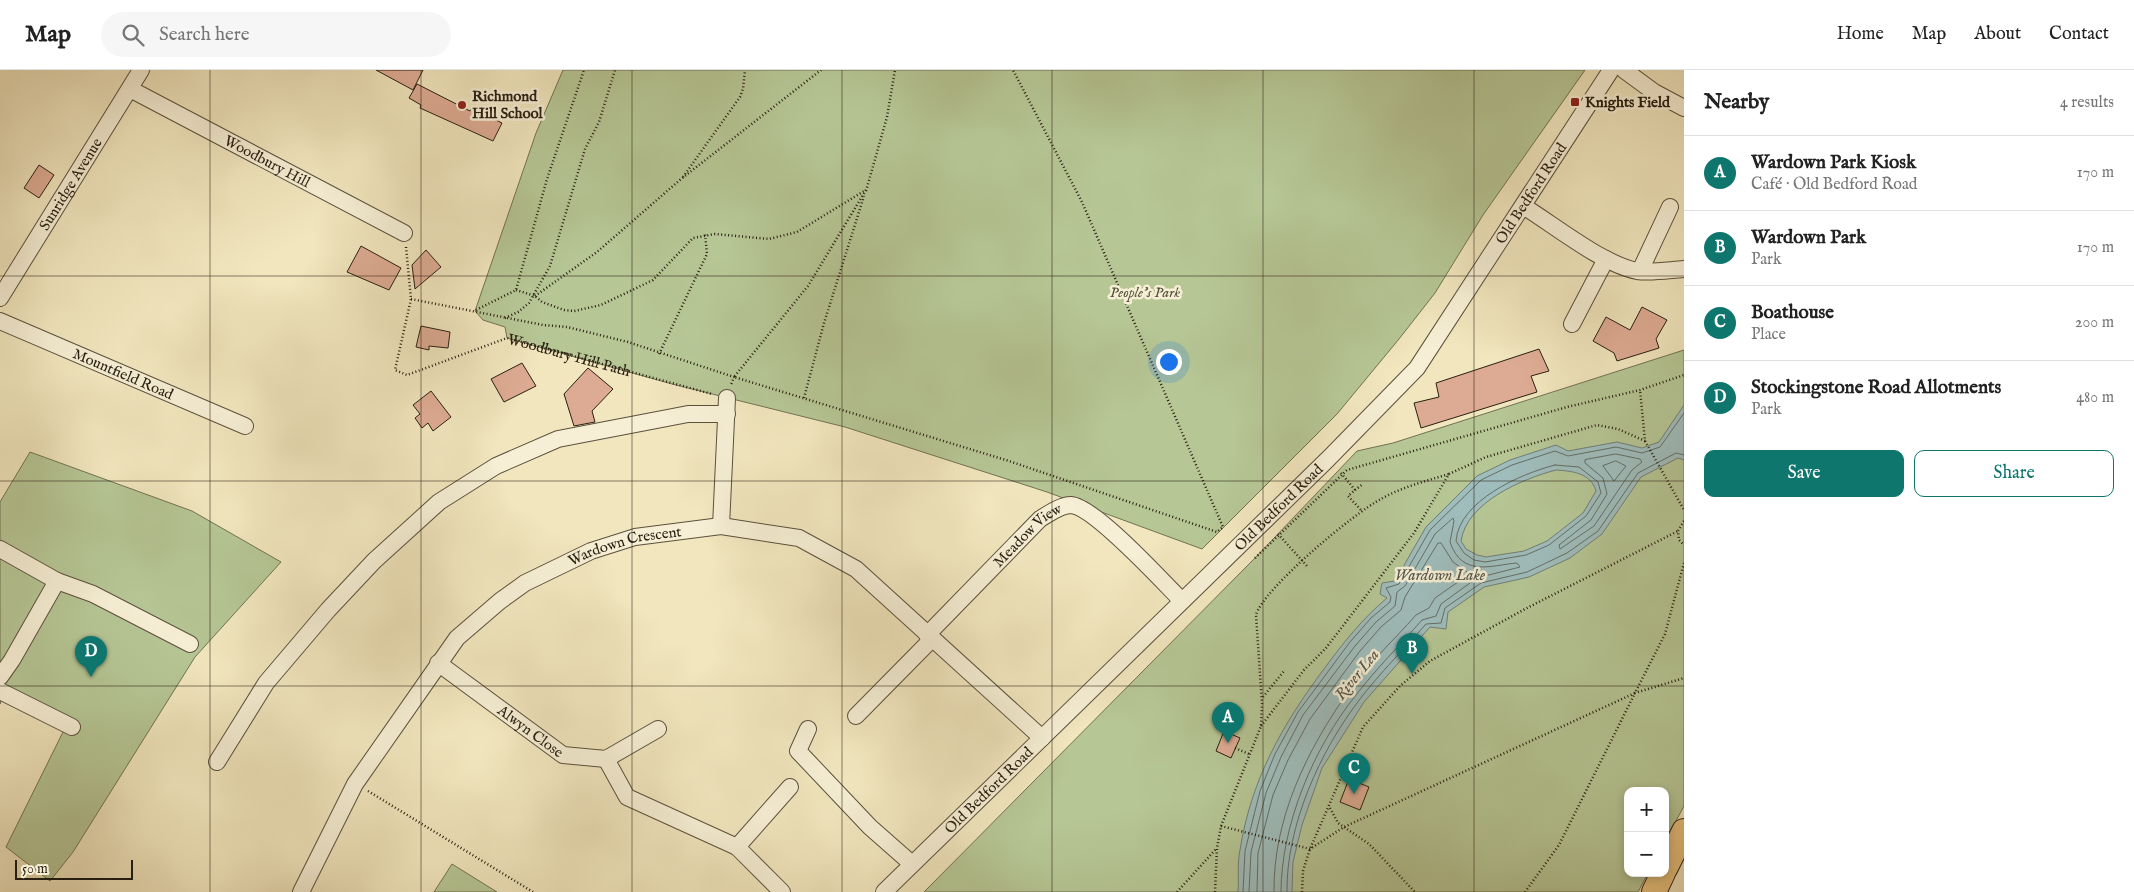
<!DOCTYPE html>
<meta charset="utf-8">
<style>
:root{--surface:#fff;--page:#f6f6f6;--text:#222;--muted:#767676;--line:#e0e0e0;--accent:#0f766e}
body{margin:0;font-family:"IM FELL English",serif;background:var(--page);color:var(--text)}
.controls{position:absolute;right:15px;bottom:15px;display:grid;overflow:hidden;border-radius:10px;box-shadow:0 2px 8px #0003}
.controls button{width:45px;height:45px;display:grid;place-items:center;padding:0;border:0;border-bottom:1px solid var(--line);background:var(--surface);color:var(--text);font:25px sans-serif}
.scale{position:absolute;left:15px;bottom:12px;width:118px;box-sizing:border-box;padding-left:5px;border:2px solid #291f11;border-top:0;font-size:14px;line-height:18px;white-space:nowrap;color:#291f11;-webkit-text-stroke:4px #f6efd5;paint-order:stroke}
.you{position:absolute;left:1168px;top:291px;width:18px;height:18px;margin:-12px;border:4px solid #fff;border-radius:50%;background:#1a73e8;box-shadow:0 0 0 8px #1a73e833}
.badge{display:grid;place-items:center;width:32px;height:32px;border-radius:50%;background:var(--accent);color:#fff;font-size:16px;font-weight:700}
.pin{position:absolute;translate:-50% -41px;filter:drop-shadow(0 1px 2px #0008)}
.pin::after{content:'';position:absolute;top:26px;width:18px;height:15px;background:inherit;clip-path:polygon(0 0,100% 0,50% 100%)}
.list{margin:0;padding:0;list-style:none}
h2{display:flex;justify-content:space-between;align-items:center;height:65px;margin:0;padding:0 20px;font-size:21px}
h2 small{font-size:16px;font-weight:400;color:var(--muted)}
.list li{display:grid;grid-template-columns:32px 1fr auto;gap:15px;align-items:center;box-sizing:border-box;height:75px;padding:0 20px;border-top:1px solid var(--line)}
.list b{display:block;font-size:19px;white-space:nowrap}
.list p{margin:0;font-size:16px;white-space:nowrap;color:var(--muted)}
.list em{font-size:16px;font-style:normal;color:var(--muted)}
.actions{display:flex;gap:10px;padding:15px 20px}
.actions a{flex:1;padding:11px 0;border:1px solid var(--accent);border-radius:10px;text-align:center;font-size:18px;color:var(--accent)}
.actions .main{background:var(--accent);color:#fff}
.icon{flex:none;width:28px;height:28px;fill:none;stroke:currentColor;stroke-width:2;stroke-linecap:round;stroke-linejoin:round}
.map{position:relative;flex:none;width:1684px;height:822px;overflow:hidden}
header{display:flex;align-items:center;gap:30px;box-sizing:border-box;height:70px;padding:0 25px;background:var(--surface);border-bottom:1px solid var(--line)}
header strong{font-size:24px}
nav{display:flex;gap:28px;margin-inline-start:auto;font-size:18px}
.search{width:350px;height:45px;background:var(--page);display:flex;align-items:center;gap:12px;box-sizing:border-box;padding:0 18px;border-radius:28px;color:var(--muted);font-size:19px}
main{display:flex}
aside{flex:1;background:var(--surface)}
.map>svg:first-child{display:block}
.green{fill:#b6c695;stroke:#707253}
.water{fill:#9fbdbc;stroke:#707e78;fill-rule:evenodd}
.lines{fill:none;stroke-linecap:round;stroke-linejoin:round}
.shore{stroke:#646e66;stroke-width:1}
.building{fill:#ddab93;stroke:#291f11}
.minor-casing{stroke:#5b513c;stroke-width:18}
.highway-casing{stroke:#291f11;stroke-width:26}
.path{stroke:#291f11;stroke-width:2.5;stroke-dasharray:1 2.5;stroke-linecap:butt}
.minor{stroke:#f6efd5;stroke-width:16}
.highway{stroke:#e8c37f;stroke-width:24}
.grid{fill:none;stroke:#291f11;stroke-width:1;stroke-opacity:0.55}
.poi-dot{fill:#8f2418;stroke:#f6efd5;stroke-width:2}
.labels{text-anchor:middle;stroke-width:5;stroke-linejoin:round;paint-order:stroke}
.poi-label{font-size:15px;font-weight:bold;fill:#291f11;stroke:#f6efd5;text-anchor:start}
.street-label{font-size:15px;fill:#291f11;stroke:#f6efd5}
.park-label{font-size:15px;font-style:italic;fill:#535139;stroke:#f6efd5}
.water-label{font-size:16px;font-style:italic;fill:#52564d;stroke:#f6efd5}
</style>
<header>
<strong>Map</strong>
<div class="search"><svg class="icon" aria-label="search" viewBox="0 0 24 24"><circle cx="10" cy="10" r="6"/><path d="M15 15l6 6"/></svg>Search here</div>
<nav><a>Home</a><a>Map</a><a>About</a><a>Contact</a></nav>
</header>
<main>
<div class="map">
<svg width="1684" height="822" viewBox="0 0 1684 822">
<rect width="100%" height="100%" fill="#f1e6be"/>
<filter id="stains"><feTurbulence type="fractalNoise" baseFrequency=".004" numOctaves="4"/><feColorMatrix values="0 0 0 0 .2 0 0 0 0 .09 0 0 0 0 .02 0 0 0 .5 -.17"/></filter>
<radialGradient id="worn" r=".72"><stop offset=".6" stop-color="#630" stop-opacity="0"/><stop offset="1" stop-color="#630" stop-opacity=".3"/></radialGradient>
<!-- green -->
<path class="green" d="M563,0h1022l-102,145 -48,78 -36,46 -62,75 -135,135 -155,-57 -202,-65 -173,-43 -165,-46 -2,-11 -22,-7 -8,-9 61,-178z
M1684,280v456l-19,35v-50h-37v82h20l-10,19h-714l331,-334 102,-107 36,-8z
M30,382l162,59 89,51 -86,95 -122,195 -23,29 -44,-34 58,-117 -62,-33 -2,7v-202z
M452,794l45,28h-63z"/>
<!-- water -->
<path class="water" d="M1684,335v55l-6,-2 -37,19 -39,57 -32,24 -41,19 -45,10 -36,25 -2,17 -16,-2 -66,75 -42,66 -20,57 -9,37 -1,30h-54c1,-14 -1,-28 2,-42 11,-70 42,-125 84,-181 19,-26 38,-50 63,-71l-7,-4 2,-11 13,-2 31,-54 51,-51 33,-16 46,-15 12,6 49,-9 25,6 17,-6zM1556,400c16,1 35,3 40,21l-13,22 -36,28 -23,10 -38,6 -9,-2 -11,-6 -5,-8c6,-39 61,-62 95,-71z"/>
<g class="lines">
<!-- shore -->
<path class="shore" d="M1616,384l24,5 2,3 -10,8 -38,56 -34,23 -1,-4 32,-25 16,-26 -4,-16 -18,-15v-3z
M1616,391l10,5 -12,15 -11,-15z
M1555,395l24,2 19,15 3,11 -15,23 -37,29 -23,10 -41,7 -11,-2 -10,-7 -8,-12c3,-40 64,-67 99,-76z
M1243,822l2,-41 15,-60 15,-37 23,-42 52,-70 21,-24 19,-16 1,-5 -5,-9 13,-4 31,-54 51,-50 31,-15 43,-14 13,5 48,-9 26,6 18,-6 24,-34
M1249,822l2,-40 15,-59 15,-36 22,-42 52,-69 21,-24 19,-16 2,-14 8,-6 30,-52 18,-16 1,3 -4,21c12,36 42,23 67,21l3,4 -43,11 -36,26 -5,12 -14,4c-22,25 -46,49 -66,75 -42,52 -75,130 -75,197
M1257,822l1,-39 15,-58 15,-35 22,-41 50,-68 21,-24 20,-17 4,-13 33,-54h3l12,19 14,10 1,3 -33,23 -6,10 -13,7c-22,25 -48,49 -68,77 -41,58 -75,127 -74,200
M1287,822c-1,-66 33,-141 73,-193 20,-26 44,-50 66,-75l15,-1 4,-15 36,-25 46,-11 40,-19 31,-22 40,-58 38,-20 8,2"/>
</g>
<!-- building -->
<path class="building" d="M376,0h47l-10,20z
M417,14l53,27 1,-3 31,15 -9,18 -73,-33 1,-3 -12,-7z
M39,95l15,10 -15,23 -15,-10z
M361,176l40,22 -12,22 -42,-18z
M426,180l15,17 -26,22 -3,-24z
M1642,237l25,13 -11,19 3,9 -42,13 -3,-8 -21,-12 13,-24 24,13z
M421,256l29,6 -2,16 -19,-2v4l-13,-3z
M1539,279l10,22 -18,5 6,16 -116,36 -7,-25 25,-6 -3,-14z
M522,293l14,23 -32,16 -13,-23z
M588,298l25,21 -21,22 3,11 -21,4 -10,-32z
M431,321l20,26 -18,14 -5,-8 -6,5 -7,-10 5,-4 -7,-9z
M1224,661l16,7 -9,20 -15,-7z
M1349,709l20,8 -9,23 -20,-8z"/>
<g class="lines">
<!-- minor casing -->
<g class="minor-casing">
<g id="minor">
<path d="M1624,0l30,22 30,16"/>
<path id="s2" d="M130,19l274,144"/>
<path d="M1523,136c31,19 79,58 114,65 15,2 32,-1 47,-2"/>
<path d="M1640,201l30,-64"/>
<path id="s3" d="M0,228l141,-228"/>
<path id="s4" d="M0,251l245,105"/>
<path d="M1572,254l34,-65"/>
<path d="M721,456l6,-128"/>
<path d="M0,479l57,32 36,13 97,50"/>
<path id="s5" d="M927,565l113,-116c8,-5 21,-14 31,-14 24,2 92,77 111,96"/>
<path id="s6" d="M438,593l125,92 43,4 52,-30"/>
<path d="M0,607l12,-17 45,-79"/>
<path d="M0,621l72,36"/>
<path d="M856,646l76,-77"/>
<path d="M808,659l-10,22 72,76 42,37"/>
<path d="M606,689l21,38 110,50"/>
<path d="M217,692l49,-79 62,-73 46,-49 65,-59 57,-36 62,-27 130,-25h39"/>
<path id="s7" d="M301,822l54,-108 102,-146 43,-37 25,-18 66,-32 44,-14 86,-11 78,12 57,31 186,169"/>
<path d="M782,822l-45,-45 53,-60"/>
<path id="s8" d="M884,822l444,-433 89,-91 194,-298"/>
</g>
</g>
<!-- highway casing -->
<g class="highway-casing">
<path id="highway" d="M1665,799l19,-38
M1654,822l9,-19"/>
</g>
<!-- path -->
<g class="path">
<path d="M683,107l57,-80 3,-8 2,-19"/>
<path d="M866,120l-58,96 -74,91 275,84 208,71 6,-5 -141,-325 -69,-132"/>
<path d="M866,121l21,-74 8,-47"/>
<path id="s1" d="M406,177l5,52 -16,71 12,5 100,-37 205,56"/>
<path d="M516,220l19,6 7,6 22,8 10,1 27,-6 52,-25 40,-42 22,-4 54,5 28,-7 67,-41"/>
<path d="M535,226l62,-44 84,-73 140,-109"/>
<path d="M411,229l132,26 24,2 61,15 106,35 -3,8"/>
<path d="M476,240l40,-20 31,-111 37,-109"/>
<path d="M505,248l13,-6 11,-9 21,-37 35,-117 14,-27 16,-52"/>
<path d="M659,284l48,-100 -2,-20"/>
<path d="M804,328l20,-75 40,-127"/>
<path d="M1645,371l39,69"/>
<path d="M1341,403l14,17 -7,6 13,14"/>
<path d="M1355,420l8,-6"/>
<path d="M1684,451l-6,10 1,9 5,5"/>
<path d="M1278,464l29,32"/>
<path d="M1255,488l92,-88 220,-63 73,-17 44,-15"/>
<path d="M1263,627l21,-26"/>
<path d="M1261,656l43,-56 22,-22 88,-115 35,-59 37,-17 111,-32 21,4 27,12 -5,-51"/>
<path d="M1235,678l14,6"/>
<path d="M368,721l165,101"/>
<path d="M1330,738l8,15 31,21 46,48"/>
<path d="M1221,756l89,23 34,-22 291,-134 30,-59 19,-71"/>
<path d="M1177,822l39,-43"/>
<path d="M1215,822l2,-44 4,-22 40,-100 1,-22 -6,-89c7,-26 98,-102 125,-116 21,-12 45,-18 68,-25"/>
<path d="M1302,822l1,-21 7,-22 53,-122 37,-41 30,-25 97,-53 151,-77"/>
<path d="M1525,822l34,-47 76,-152 49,-15"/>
</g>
<!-- minor -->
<use href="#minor" class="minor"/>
<!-- highway -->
<use href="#highway" class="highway"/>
</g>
<!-- grid -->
<path class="grid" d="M210,0v822M421,0v822M632,0v822M842,0v822M1052,0v822M1263,0v822M1474,0v822M0,206h1684M0,411h1684M0,616h1684"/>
<!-- markers -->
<g class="poi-dot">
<rect x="1570" y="27" width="10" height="10" rx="2.5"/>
<circle cx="462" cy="35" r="5"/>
</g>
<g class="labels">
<!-- poi labels -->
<g class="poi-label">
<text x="472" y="31">Richmond<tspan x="472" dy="17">Hill School</tspan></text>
<text x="1585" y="37">Knights Field</text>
</g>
<!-- street labels -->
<g class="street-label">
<text dy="5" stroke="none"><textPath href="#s2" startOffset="155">Woodbury Hill</textPath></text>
<text dy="5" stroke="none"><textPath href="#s3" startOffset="134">Sunridge Avenue</textPath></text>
<text dy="5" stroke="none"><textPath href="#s8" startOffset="956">Old Bedford Road</textPath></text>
<text dy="5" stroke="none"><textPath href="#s1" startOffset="309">Woodbury Hill Path</textPath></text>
<text dy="5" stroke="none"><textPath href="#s4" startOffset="134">Mountfield Road</textPath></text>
<text dy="5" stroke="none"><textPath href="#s8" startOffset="551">Old Bedford Road</textPath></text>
<text dy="5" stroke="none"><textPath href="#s5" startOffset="142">Meadow View</textPath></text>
<text dy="5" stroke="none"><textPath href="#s7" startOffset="494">Wardown Crescent</textPath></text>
<text dy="5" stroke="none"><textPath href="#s6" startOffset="115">Alwyn Close</textPath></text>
<text dy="5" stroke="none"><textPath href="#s8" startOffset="146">Old Bedford Road</textPath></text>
</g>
<!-- park labels -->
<g class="park-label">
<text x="1145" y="227">People's Park</text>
</g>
<!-- water labels -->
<g class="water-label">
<text x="1440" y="510">Wardown Lake</text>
<text transform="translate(1356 604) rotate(-51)" y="6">River Lea</text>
</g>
</g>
<rect width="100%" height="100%" filter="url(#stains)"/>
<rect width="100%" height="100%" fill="url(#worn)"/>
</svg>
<div class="controls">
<button>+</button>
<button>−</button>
</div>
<div class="scale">50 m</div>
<div class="you"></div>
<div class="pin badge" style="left:1228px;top:673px">A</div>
<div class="pin badge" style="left:1412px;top:604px">B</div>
<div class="pin badge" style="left:1354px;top:724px">C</div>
<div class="pin badge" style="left:91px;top:607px">D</div>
</div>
<aside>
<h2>Nearby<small>4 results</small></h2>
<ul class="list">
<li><span class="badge">A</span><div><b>Wardown Park Kiosk</b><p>Café · Old Bedford Road</p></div><em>170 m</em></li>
<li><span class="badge">B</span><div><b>Wardown Park</b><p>Park</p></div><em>170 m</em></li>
<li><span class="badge">C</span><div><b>Boathouse</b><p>Place</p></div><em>200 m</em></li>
<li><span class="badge">D</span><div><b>Stockingstone Road Allotments</b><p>Park</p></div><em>480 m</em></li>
</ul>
<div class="actions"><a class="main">Save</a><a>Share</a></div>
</aside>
</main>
